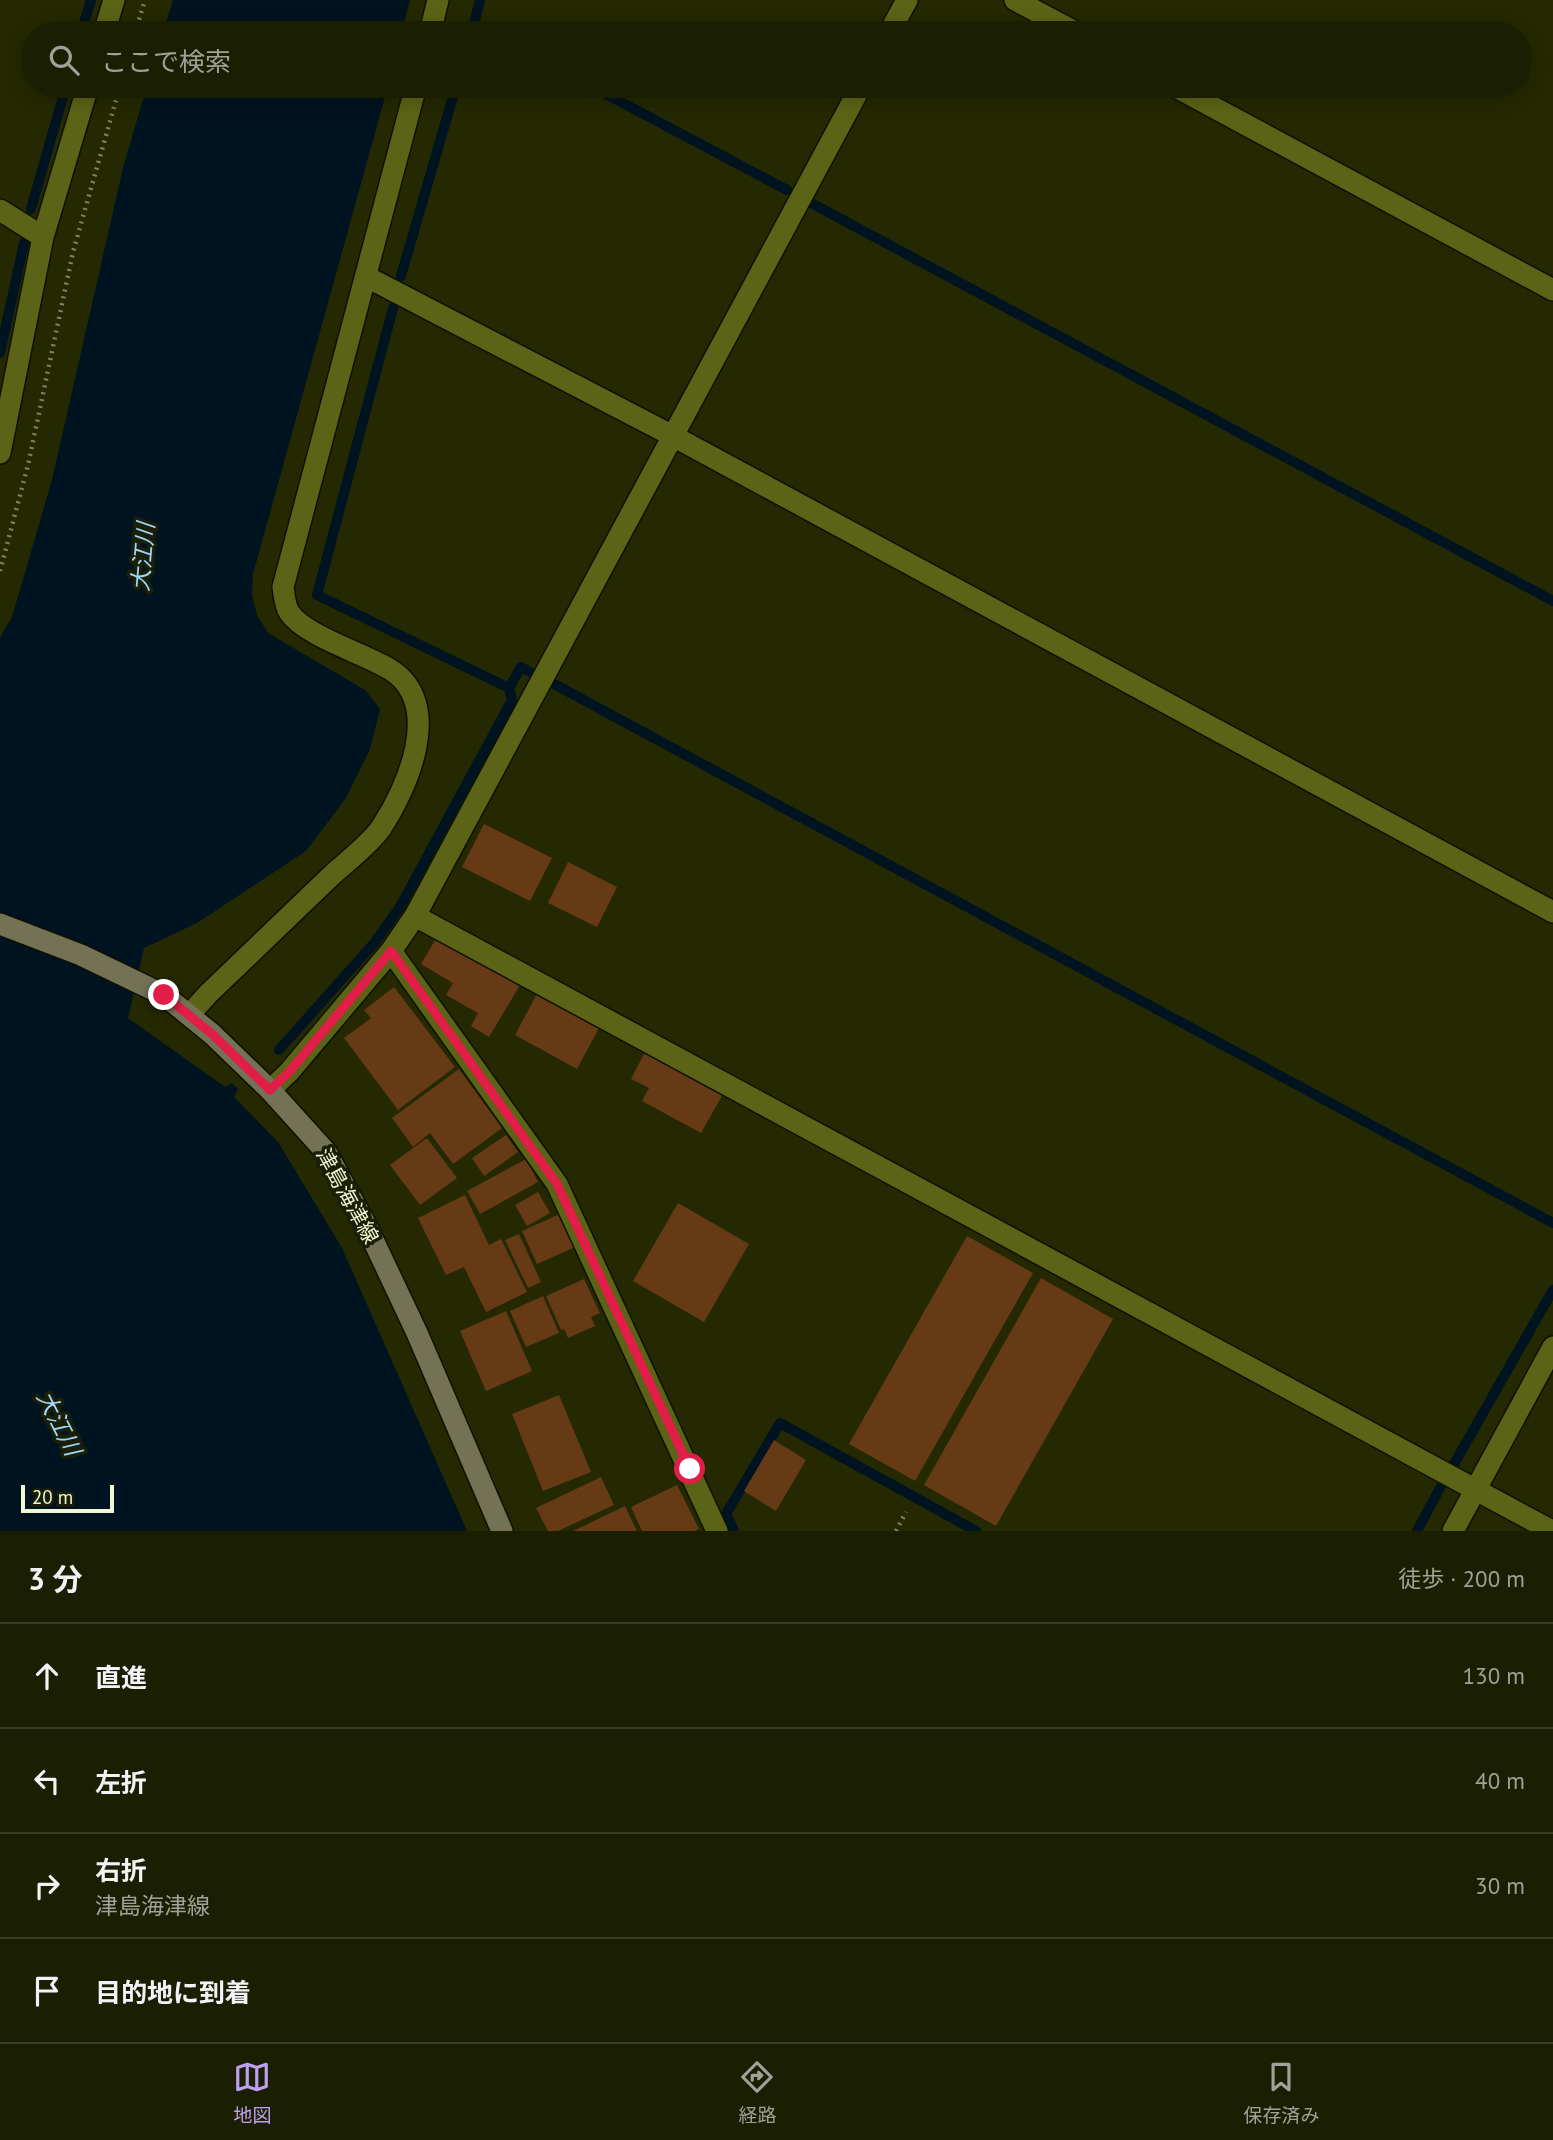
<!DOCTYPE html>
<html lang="ja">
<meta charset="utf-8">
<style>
:root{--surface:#1b1f01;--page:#282c10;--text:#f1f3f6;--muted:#a0a299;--line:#393d23;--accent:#bca0f2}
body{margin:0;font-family:"PT Sans","Noto Sans JP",sans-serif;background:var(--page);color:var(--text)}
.scale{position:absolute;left:21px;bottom:18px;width:93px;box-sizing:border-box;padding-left:7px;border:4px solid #f0f7d2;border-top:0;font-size:19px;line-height:24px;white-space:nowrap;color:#f0f7d2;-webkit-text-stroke:5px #1b1f07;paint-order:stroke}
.stop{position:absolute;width:21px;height:21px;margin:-16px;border:5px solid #e11d48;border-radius:50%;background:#fff}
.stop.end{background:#e11d48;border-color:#fff;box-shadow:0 2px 7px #0008}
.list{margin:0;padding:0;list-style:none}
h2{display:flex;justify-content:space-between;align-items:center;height:91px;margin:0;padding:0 28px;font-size:30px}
h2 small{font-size:23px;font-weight:400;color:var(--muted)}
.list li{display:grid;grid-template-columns:46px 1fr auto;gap:21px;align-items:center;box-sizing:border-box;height:105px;padding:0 28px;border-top:2px solid var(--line)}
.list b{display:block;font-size:26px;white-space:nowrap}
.list p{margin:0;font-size:23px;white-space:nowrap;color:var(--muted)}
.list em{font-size:23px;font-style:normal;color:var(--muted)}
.icon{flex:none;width:38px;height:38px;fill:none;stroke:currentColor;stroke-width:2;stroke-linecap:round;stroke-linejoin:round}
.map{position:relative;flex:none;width:1553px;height:1531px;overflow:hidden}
.search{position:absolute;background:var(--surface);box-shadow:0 4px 18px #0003;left:21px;right:21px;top:21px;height:77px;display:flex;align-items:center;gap:18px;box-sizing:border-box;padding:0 24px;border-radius:38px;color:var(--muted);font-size:26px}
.sheet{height:511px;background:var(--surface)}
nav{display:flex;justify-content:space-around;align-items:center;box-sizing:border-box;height:98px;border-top:2px solid var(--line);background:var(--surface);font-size:19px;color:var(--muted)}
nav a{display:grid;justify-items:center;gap:4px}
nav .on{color:var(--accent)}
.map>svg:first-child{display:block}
.water{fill:#001320}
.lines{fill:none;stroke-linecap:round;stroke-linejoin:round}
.stream{stroke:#001320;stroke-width:10}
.building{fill:#673a16}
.minor-casing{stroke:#0e1100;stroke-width:24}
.secondary-casing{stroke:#0e1100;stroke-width:24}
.path{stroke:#7f845e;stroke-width:4.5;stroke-dasharray:2 5;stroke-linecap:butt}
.minor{stroke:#5b6416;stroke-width:21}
.secondary{stroke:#737255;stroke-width:21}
.route{stroke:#e11d48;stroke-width:9}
.labels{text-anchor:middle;stroke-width:7;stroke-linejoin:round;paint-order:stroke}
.street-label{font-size:21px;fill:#f0f7d2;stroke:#1b1f07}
.water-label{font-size:23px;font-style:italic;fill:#9dd7fb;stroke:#1b1f07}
</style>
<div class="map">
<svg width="1553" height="1531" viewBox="0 0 1553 1531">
<rect width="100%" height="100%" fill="#242901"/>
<!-- water -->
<path class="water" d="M173,0h237l-9,33h-238z
M147,86h241l-135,488 -1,21 5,20 11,18 97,57 15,19 -10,40 -24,49 -40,53 -109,72 -53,25 -16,70 97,69 7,-4 6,6 -4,8 44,45 64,106 125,283h-467v-893l12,-21 40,-137 71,-312z"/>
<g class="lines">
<!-- stream -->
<path class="stream" d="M480,0l-6,24 17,9
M81,33l10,-33
M591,86l196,104
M813,204l740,397
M31,209l35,-123
M401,276l55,-190
M393,308l-76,287 192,93 12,-21 9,5
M0,353l24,-110
M554,684l999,539
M279,1050l96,-108 25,-35 112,-207 -3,-12
M1454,1464l99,-174
M734,1531l-8,-17 54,-91 196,108
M1417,1531l24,-45"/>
</g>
<!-- building -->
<path class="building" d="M484,824l68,34 -22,43 -68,-34z
M568,862l49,25 -20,40 -49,-24z
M437,937l83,48 -31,52 -18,-11 7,-13 -32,-18 7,-12 -32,-19z
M394,987l61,80 -57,43 -54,-72 27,-20 -7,-8z
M538,992l62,34 -23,43 -62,-34z
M645,1052l78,42 -22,39 -59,-32 7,-13 -18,-9z
M459,1069l43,59 -49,36 -23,-31 -17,14 -21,-29z
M506,1135l12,17 -34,24 -12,-18z
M427,1138l30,40 -37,27 -30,-40z
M526,1159l12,23 -58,32 -13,-23z
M538,1192l12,21 -23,13 -12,-21z
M465,1195l24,50 12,-6 26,53 -41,20 -22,-45 -18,8 -28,-57z
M678,1203l71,41 -45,78 -71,-41z
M560,1214l15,33 -38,17 -15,-33z
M519,1234l22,48 -13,6 -23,-48z
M967,1236l66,37 -118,208 -66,-37z
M1041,1278l72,41 -117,207 -72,-41z
M584,1279l16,34 -9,4 4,9 -27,12 -4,-9 -3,1 -15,-34z
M543,1296l16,37 -33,14 -16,-36z
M506,1311l26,60 -46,20 -26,-60z
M559,1395l32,77 -48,19 -31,-77z
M774,1440l32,20 -30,51 -32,-20z
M601,1477l13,28 -56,26h-10l-12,-23z
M677,1485l22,44 -4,2h-53l-11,-24z
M625,1506l12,25h-64z"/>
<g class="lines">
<!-- minor casing -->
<g class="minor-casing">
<path id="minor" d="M1015,0l62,33
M104,33l10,-33
M430,33l8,-33
M889,33l18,-33
M1174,86l379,204
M0,210l43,27
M367,277l306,159 880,476
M0,453l43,-216 45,-151
M415,916l1137,615
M391,951l166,233 160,347
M189,1015l19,-21c41,-39 82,-79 123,-118 15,-14 39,-32 50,-48 27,-41 63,-124 10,-158 -25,-16 -87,-34 -102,-58 -4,-6 -5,-18 -6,-25l133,-501
M270,1090l19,-18 102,-121 24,-35 446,-830
M1453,1531l100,-184"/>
</g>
<!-- secondary casing -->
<g class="secondary-casing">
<path id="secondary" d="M0,924l81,31 83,40 48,39 58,56 56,62 41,75 50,106 85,198"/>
</g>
<!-- path -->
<path class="path" d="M135,33l10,-33
M0,571l28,-106 45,-213 47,-166
M896,1531l10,-19"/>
<!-- minor -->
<use href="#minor" class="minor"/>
<!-- secondary -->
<use href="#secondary" class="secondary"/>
</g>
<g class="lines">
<!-- route -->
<path class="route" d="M164,995l48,39 58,56 19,-18 102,-121 166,233 133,285"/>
</g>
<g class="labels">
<!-- street labels -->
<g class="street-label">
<text transform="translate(347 1196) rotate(61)" y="7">津島海津線</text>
</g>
<!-- water labels -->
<g class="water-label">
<text transform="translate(143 557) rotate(-85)" y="8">大江川</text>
<text transform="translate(59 1423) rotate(63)" y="8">大江川</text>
</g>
</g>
</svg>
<div class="scale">20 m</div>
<div class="stop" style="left:690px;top:1469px"></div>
<div class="stop end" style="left:164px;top:995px"></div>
<div class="search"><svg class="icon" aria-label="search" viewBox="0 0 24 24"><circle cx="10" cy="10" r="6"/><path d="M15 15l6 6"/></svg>ここで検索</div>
</div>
<section class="sheet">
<h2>3 分<small>徒歩 · 200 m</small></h2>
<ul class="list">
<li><svg class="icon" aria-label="ahead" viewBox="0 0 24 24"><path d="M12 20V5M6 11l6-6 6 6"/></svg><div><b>直進</b></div><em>130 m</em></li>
<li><svg class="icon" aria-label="left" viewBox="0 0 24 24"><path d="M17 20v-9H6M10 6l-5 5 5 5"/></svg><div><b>左折</b></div><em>40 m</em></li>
<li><svg class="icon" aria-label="right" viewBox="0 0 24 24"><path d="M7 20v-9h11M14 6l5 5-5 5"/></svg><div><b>右折</b><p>津島海津線</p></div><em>30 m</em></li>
<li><svg class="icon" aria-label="arrive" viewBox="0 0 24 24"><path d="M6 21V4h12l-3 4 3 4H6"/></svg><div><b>目的地に到着</b></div></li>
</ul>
</section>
<nav>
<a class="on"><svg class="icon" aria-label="map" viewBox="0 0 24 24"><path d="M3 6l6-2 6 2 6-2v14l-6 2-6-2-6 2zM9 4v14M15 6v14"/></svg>地図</a>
<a><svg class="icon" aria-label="directions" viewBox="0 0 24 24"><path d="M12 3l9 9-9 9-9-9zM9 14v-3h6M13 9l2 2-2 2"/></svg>経路</a>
<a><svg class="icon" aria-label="saved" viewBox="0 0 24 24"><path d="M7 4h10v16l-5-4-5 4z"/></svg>保存済み</a>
</nav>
